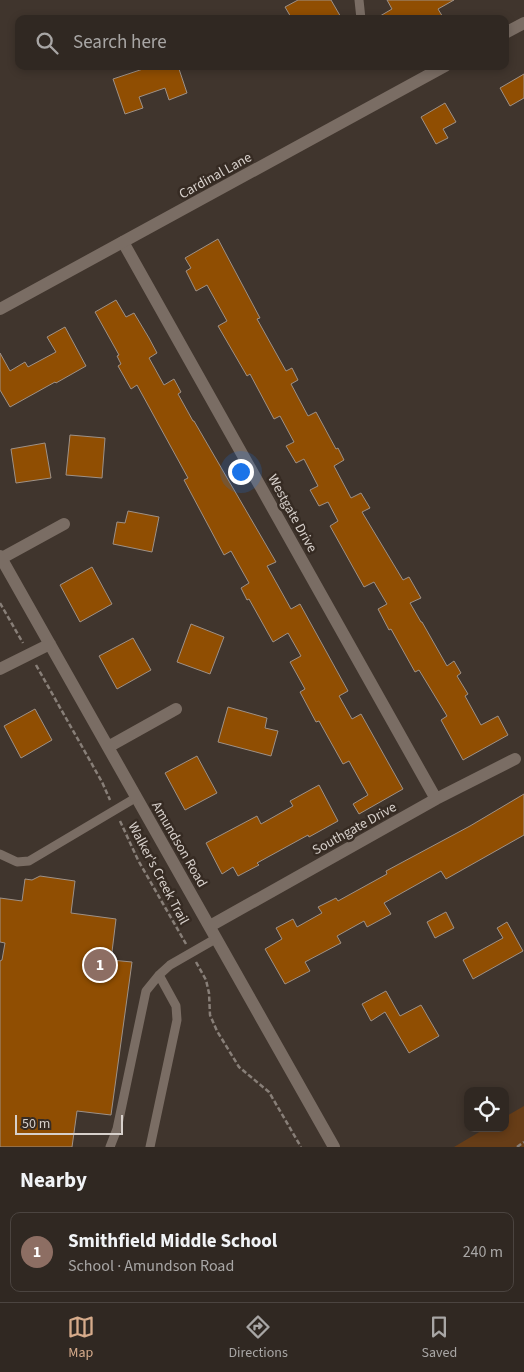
<!DOCTYPE html>
<meta charset="utf-8">
<style>
:root{--surface:#302822;--page:#3c342f;--text:#f1f3f6;--muted:#a8a6a5;--line:#4b4440;--accent:#d6ab8b}
body{margin:0;font-family:"Source Sans 3",sans-serif;background:var(--page);color:var(--text)}
.controls{position:absolute;right:15px;bottom:15px;display:grid;overflow:hidden;border-radius:10px;box-shadow:0 2px 8px #0003}
.controls button{width:45px;height:45px;display:grid;place-items:center;padding:0;border:0;border-bottom:1px solid var(--line);background:var(--surface);color:var(--text);font:25px sans-serif}
.scale{position:absolute;left:15px;bottom:12px;width:108px;box-sizing:border-box;padding-left:5px;border:2px solid #d7d0cb;border-top:0;font-size:14px;line-height:18px;white-space:nowrap;color:#d7d0cb;-webkit-text-stroke:4px #362b23;paint-order:stroke}
.you{position:absolute;left:240px;top:471px;width:18px;height:18px;margin:-12px;border:4px solid #fff;border-radius:50%;background:#1a73e8;box-shadow:0 0 0 8px #1a73e833}
.badge{display:grid;place-items:center;width:32px;height:32px;border-radius:50%;background:var(--accent);color:#fff;font-size:16px;font-weight:700}
.pin{position:absolute;translate:-50% -50%;border:2px solid #fff;box-shadow:0 1px 5px #0006}
.list{margin:0;padding:0;list-style:none}
h2{display:flex;justify-content:space-between;align-items:center;height:65px;margin:0;padding:0 20px;font-size:21px}
h2 small{font-size:16px;font-weight:400;color:var(--muted)}
.list li{display:grid;grid-template-columns:32px 1fr auto;gap:15px;align-items:center;box-sizing:border-box;height:80px;margin:0 10px 10px;padding:0 10px;border:1px solid var(--line);border-radius:10px}
.list b{display:block;font-size:19px;white-space:nowrap}
.list p{margin:0;font-size:16px;white-space:nowrap;color:var(--muted)}
.list em{font-size:16px;font-style:normal;color:var(--muted)}
.icon{flex:none;width:28px;height:28px;fill:none;stroke:currentColor;stroke-width:2;stroke-linecap:round;stroke-linejoin:round}
.map{position:relative;flex:none;width:524px;height:1147px;overflow:hidden}
.search{position:absolute;background:var(--surface);box-shadow:0 2px 8px #0003;left:15px;right:15px;top:15px;height:55px;display:flex;align-items:center;gap:12px;box-sizing:border-box;padding:0 18px;border-radius:10px;color:var(--muted);font-size:19px}
.sheet{height:155px;background:var(--surface)}
nav{display:flex;justify-content:space-around;align-items:center;box-sizing:border-box;height:70px;border-top:1px solid var(--line);background:var(--surface);font-size:14px;color:var(--muted)}
nav a{display:grid;justify-items:center;gap:2px}
nav .on{color:var(--accent)}
.map>svg:first-child{display:block}
.green{fill:#673d17}
.building{fill:#904e02;stroke:#9e9187}
.lines{fill:none;stroke-linecap:round;stroke-linejoin:round}
.path{stroke:#887f78;stroke-width:2.5;stroke-dasharray:5 2.5;stroke-linecap:butt}
.service{stroke:#7a6d64;stroke-width:9}
.minor{stroke:#7a6d64;stroke-width:12}
.tertiary{stroke:#7a6d64;stroke-width:12}
.labels{text-anchor:middle;stroke-width:5;stroke-linejoin:round;paint-order:stroke}
.street-label{font-size:14px;fill:#d7d0cb;stroke:#362b23}
</style>
<div class="map">
<svg width="524" height="1147" viewBox="0 0 524 1147">
<rect width="100%" height="100%" fill="#40352d"/>
<!-- green -->
<path class="green" d="M524,1106v41h-70l32,-19h19v-11z"/>
<!-- building -->
<path class="building" d="M298,0h33l11,19h-50l-7,-12z
M387,0h67l-16,9 6,10h-69l17,-10z
M152,66h26l9,27 -18,7 -4,-12 -26,9 4,11 -18,6 -12,-35z
M524,74v24l-14,8 -10,-18z
M445,103l11,19 -13,7 5,9 -12,6 -15,-27z
M218,239l42,79 -3,1 29,52 6,-3 6,12 -7,4 17,32 8,-4 20,37 2,-1 6,12 -10,6 17,32 10,-5 9,15 -8,4 41,68 6,-3 12,21 -11,5 11,19h1l25,44 7,-5 7,12 -4,3 11,18 -3,2 16,29 17,-9 10,19 -45,25 -22,-40 6,-4 -28,-46 -4,2 -24,-43 -2,1 -11,-21 9,-5 -13,-22 -10,5 -34,-61 8,-5 -10,-19 -9,4 -9,-16 8,-4 -14,-27 -8,4 -10,-17 8,-4 -14,-26 -6,3 -24,-45 -3,2 -29,-50 9,-5 -20,-36 -11,6 -10,-20 5,-3 -6,-10z
M116,300l10,17 8,-4 15,25 8,15 -8,5 15,27 10,-6 7,13 -3,2 15,27h1l82,141 -9,4 24,43 9,-5 48,87 -9,5 13,23 9,-5 42,75 -44,25 -6,-10 15,-9 -19,-34 -6,3 -24,-43 -3,1 -16,-30 5,-3 -15,-27 11,-6 -13,-23 -15,9 -24,-43 -2,1 -6,-12 8,-5 -18,-32 -7,4 -40,-75 4,-2 -51,-93 -6,4 -13,-23 3,-2 -4,-8 2,-1 -24,-43z
M65,327l21,39 -30,17 -1,-1 -45,25 -10,-17v-37l10,18 15,-9 3,5 28,-15 -9,-15z
M70,435l35,3 -3,40 -36,-3z
M45,443l6,35 -35,5 -5,-34z
M128,511l31,6 -7,35 -39,-8 4,-22 8,1z
M92,567l20,37 -32,18 -20,-37z
M191,624l33,13 -14,37 -33,-12z
M133,638l18,32 -34,19 -18,-33z
M228,707l39,11 -2,10 13,3 -7,25 -53,-14z
M35,709l17,31 -31,18 -17,-32z
M197,756l20,37 -32,17 -20,-37z
M319,785l19,36 -29,16 -1,-2 -51,28 2,2 -21,11 -5,-9 -11,7 -16,-31 51,-27 4,8 32,-18 -3,-5z
M524,794v41l-78,44 -5,-8 -57,32 7,11 -24,13 -3,-6 -27,15 4,7 -36,19 5,9 -25,13 -20,-35 17,-10 -6,-11 17,-9 4,8 25,-14 -4,-6 18,-9 2,3 49,-27 -1,-3 84,-45z
M40,876l35,5 -4,32 45,6 -5,41 21,2 -21,153 -34,-4 -5,36h-72v-186l2,-1 3,-17 -5,-1v-44l22,3 3,-22 7,1z
M446,912l8,16 -19,10 -8,-16z
M507,922l16,29 -50,28 -10,-19 40,-22 -6,-10z
M386,991l14,25 21,-11 18,31 -30,17 -24,-41 -14,9 -9,-17z"/>
<g class="lines">
<!-- path -->
<path class="path" d="M0,603l23,40
M36,665l66,117 8,18
M120,821l18,39 48,84
M196,962l10,18 3,13 1,22 7,16 22,36 30,25 32,55
M517,1147l7,-5"/>
<!-- service -->
<path class="service" d="M359,0l2,19
M0,854l17,8 12,-1 108,-64
M110,1147l7,-18 29,-138 13,-16 11,-10 47,-27
M150,1147l27,-127 -1,-14 -17,-31"/>
<!-- minor -->
<path class="minor" d="M123,242l313,557
M0,556l334,591
M2,558l62,-34
M0,669l50,-25
M108,747l68,-38
M210,926l226,-127 79,-40"/>
<!-- tertiary -->
<path class="tertiary" d="M505,33l19,-10
M0,309l445,-243"/>
</g>
<g class="labels">
<!-- street labels -->
<g class="street-label">
<text transform="translate(215 175) rotate(-29)" y="5">Cardinal Lane</text>
<text transform="translate(293 513) rotate(61)" y="5">Westgate Drive</text>
<text transform="translate(354 828) rotate(-29)" y="5">Southgate Drive</text>
<text transform="translate(180 844) rotate(60)" y="5">Amundson Road</text>
<text transform="translate(159 873) rotate(62)" y="5">Walker's Creek Trail</text>
</g>
</g>
</svg>
<div class="controls">
<button><svg class="icon" aria-label="locate" viewBox="0 0 24 24"><circle cx="12" cy="12" r="6"/><path d="M12 2v4M12 18v4M2 12h4M18 12h4"/></svg></button>
</div>
<div class="scale">50 m</div>
<div class="you"></div>
<div class="pin badge" style="left:100px;top:965px;background:#8d6e63">1</div>
<div class="search"><svg class="icon" aria-label="search" viewBox="0 0 24 24"><circle cx="10" cy="10" r="6"/><path d="M15 15l6 6"/></svg>Search here</div>
</div>
<section class="sheet">
<h2>Nearby<small></small></h2>
<ul class="list">
<li><span class="badge" style="background:#8d6e63">1</span><div><b>Smithfield Middle School</b><p>School · Amundson Road</p></div><em>240 m</em></li>
</ul>
</section>
<nav>
<a class="on"><svg class="icon" aria-label="map" viewBox="0 0 24 24"><path d="M3 6l6-2 6 2 6-2v14l-6 2-6-2-6 2zM9 4v14M15 6v14"/></svg>Map</a>
<a><svg class="icon" aria-label="directions" viewBox="0 0 24 24"><path d="M12 3l9 9-9 9-9-9zM9 14v-3h6M13 9l2 2-2 2"/></svg>Directions</a>
<a><svg class="icon" aria-label="saved" viewBox="0 0 24 24"><path d="M7 4h10v16l-5-4-5 4z"/></svg>Saved</a>
</nav>
